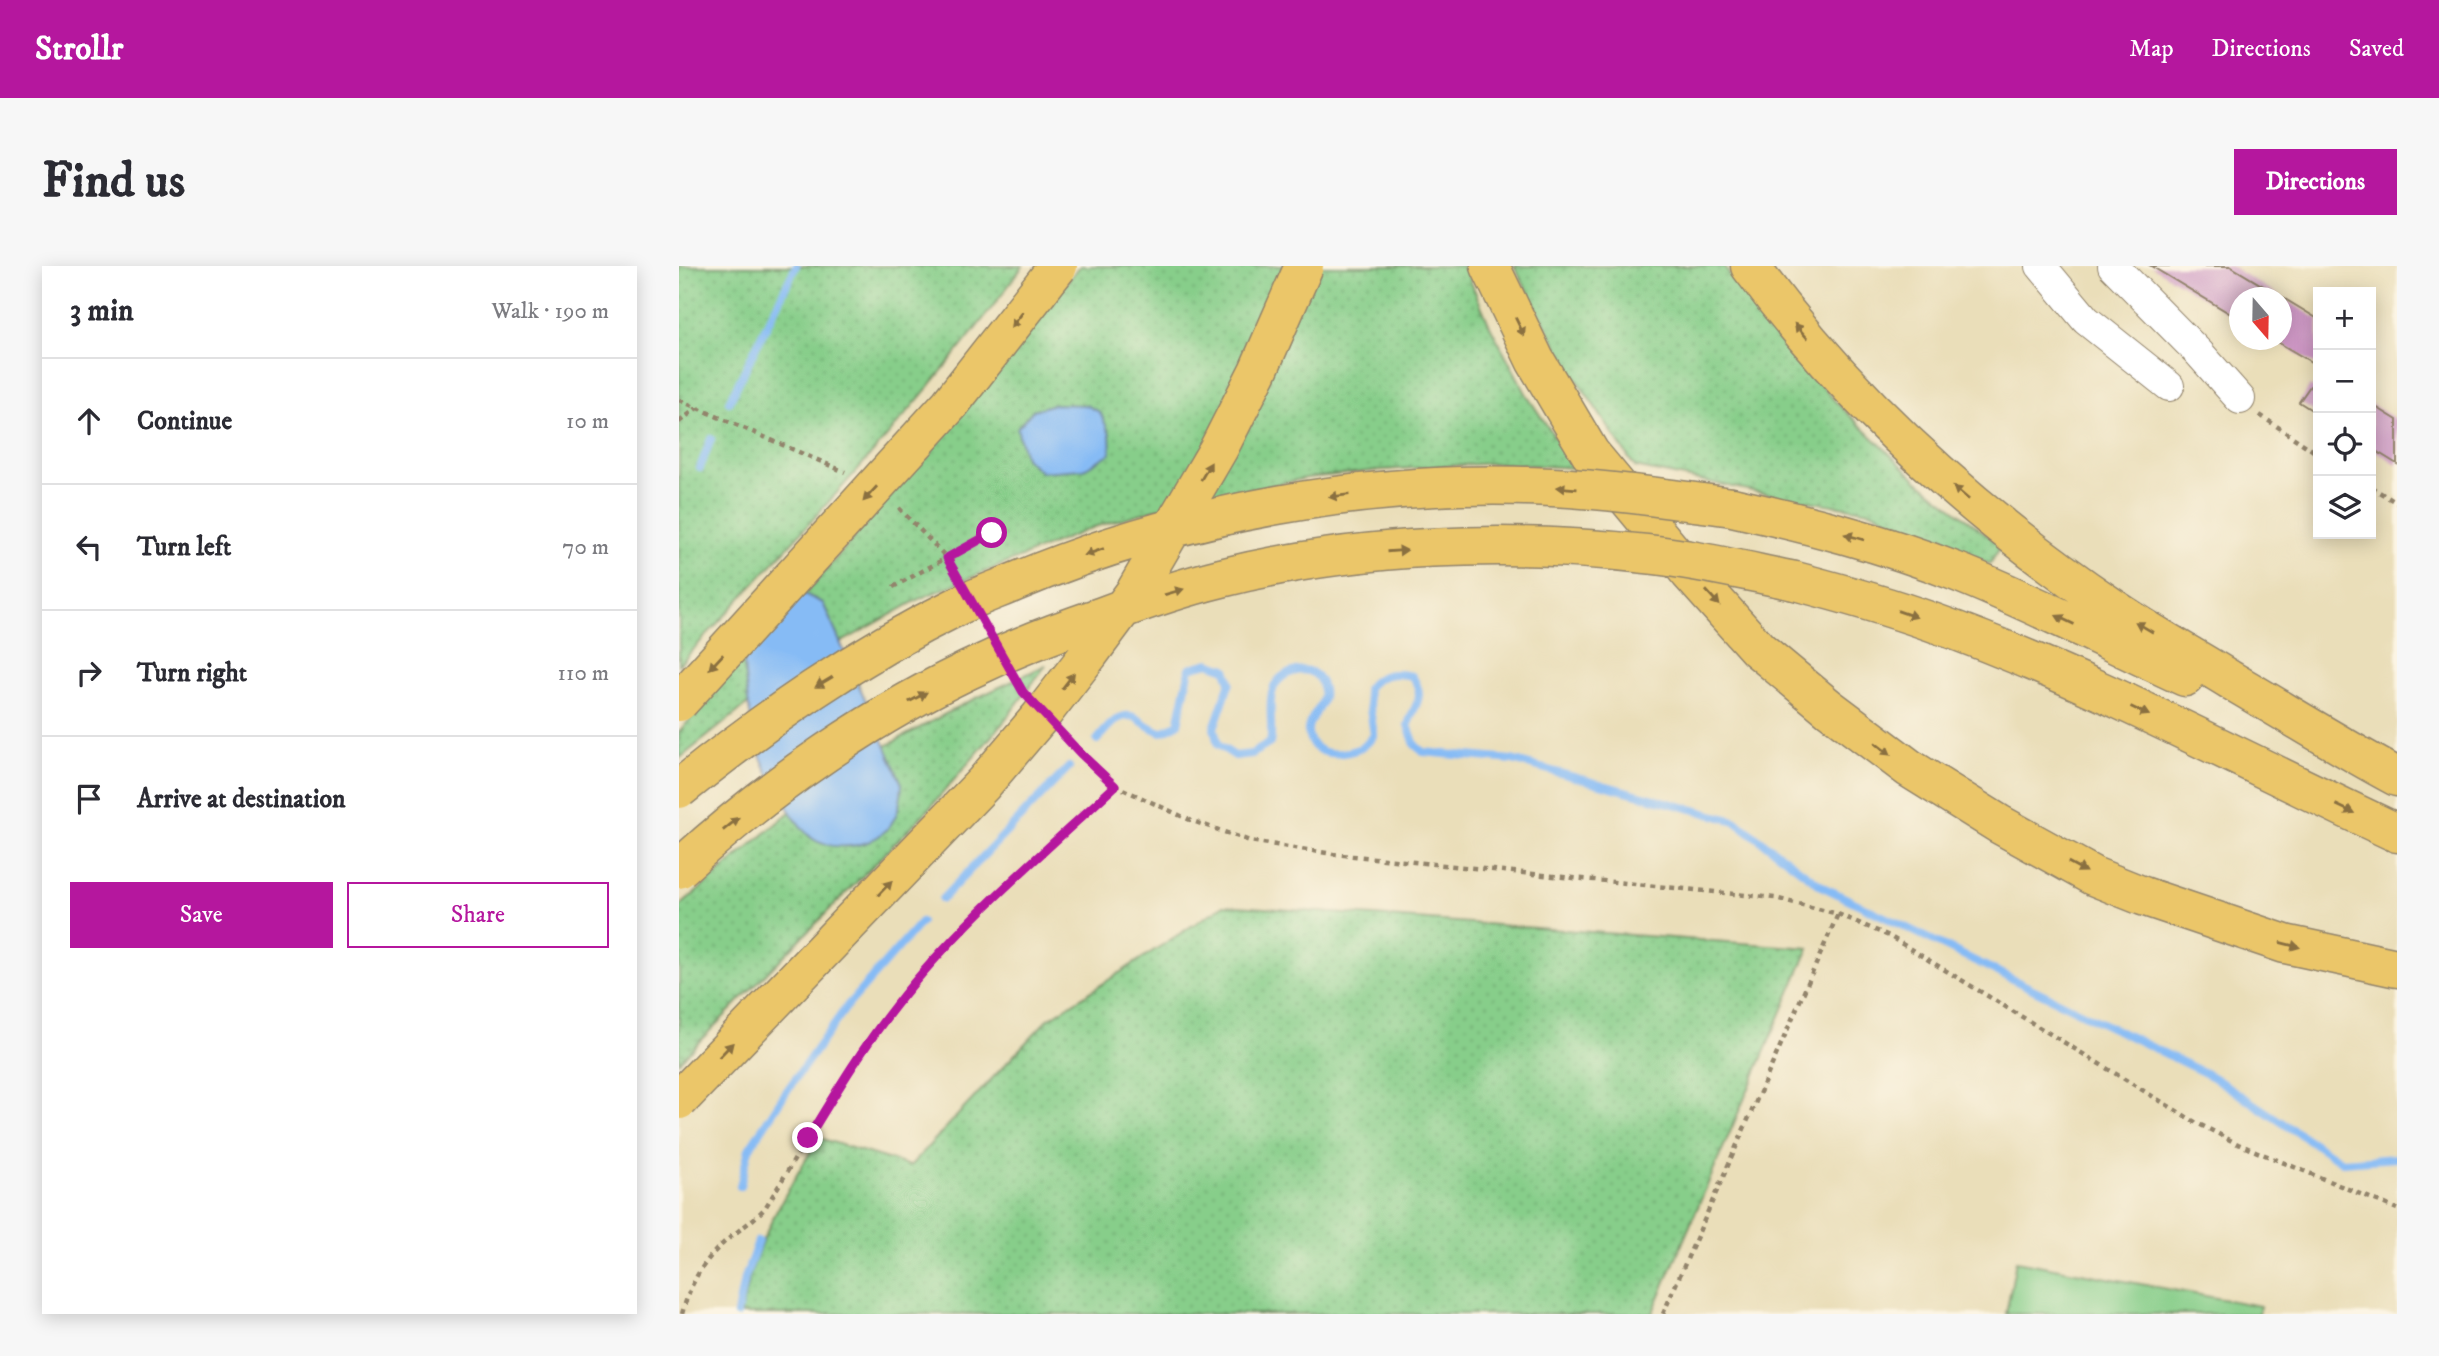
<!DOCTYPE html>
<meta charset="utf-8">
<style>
:root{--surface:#fff;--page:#f7f7f7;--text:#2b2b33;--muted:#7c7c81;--line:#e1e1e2;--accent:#b5179e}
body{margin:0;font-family:"IM FELL DW Pica",serif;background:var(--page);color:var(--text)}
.controls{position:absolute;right:21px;top:21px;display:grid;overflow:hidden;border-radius:0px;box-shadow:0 4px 18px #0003}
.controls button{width:63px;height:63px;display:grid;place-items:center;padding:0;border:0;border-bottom:2px solid var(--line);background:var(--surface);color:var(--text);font:35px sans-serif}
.compass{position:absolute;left:1550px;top:21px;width:63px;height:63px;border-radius:50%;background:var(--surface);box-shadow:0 4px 18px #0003;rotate:160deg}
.stop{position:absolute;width:21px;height:21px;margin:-16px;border:5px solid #b5179e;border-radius:50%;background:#fff}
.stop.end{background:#b5179e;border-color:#fff;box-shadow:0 2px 7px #0008}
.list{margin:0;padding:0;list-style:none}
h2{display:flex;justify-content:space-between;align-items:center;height:91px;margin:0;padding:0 28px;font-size:30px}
h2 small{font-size:23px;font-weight:400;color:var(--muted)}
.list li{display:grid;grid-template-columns:46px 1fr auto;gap:21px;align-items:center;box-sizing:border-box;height:126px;padding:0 28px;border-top:2px solid var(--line)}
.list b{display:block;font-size:26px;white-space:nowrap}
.list em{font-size:23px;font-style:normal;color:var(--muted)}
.actions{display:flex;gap:14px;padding:21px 28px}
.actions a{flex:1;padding:16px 0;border:2px solid var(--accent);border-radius:0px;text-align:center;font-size:24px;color:var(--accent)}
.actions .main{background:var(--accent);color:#fff}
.icon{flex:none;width:38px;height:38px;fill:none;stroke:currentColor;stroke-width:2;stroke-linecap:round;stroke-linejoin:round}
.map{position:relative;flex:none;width:1718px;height:1048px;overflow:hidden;border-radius:0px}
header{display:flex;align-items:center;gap:42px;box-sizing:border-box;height:98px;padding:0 35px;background:var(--accent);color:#fff}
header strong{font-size:33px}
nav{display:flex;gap:38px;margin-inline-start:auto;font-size:24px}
.intro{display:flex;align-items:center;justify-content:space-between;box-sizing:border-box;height:168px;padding:0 42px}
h1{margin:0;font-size:49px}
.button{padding:18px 32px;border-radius:0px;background:var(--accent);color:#fff;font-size:24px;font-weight:700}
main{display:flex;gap:42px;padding:0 42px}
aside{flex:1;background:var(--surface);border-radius:0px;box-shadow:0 4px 18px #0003}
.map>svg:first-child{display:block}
.grass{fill:url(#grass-dots);stroke:#617c54;stroke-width:2}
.garden{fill:#87ce8a;stroke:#617c54;stroke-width:2}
.water{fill:#86bbf5;stroke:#60728a;stroke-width:2}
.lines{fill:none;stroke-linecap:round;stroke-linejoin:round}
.stream{stroke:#86bbf5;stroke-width:8}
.building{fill:#cc96c3}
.minor-casing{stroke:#92846c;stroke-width:32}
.highway-casing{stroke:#92846c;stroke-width:41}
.path{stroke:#92846c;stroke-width:4.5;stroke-dasharray:5 5;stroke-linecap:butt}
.minor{stroke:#fff;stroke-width:30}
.highway{stroke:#ebc669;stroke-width:38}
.highway-bridge-casing{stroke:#92846c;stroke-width:41;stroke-linecap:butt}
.highway-bridge{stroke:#ebc669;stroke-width:38}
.oneway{fill:#8a7040}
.route{stroke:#b5179e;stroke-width:9}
</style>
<header>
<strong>Strollr</strong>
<nav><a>Map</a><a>Directions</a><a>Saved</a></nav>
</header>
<div class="intro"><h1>Find us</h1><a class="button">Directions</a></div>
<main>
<aside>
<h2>3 min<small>Walk · 190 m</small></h2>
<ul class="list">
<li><svg class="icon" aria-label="ahead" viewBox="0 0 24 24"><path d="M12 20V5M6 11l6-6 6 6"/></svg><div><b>Continue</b></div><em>10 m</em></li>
<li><svg class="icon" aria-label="left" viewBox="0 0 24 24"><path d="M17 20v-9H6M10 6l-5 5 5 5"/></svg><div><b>Turn left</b></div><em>70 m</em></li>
<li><svg class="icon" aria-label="right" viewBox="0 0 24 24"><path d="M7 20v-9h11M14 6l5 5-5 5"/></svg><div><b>Turn right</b></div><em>110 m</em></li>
<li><svg class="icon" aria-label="arrive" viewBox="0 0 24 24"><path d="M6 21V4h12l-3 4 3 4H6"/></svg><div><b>Arrive at destination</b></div></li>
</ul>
<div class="actions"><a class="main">Save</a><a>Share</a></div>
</aside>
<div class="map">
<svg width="1718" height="1048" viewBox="0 0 1718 1048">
<defs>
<pattern id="grass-dots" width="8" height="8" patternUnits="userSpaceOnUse" patternTransform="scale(1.75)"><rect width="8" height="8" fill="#87ce8a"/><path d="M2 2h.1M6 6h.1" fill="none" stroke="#75b177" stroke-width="1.8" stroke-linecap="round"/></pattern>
</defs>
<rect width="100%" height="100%" fill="#fcf5e5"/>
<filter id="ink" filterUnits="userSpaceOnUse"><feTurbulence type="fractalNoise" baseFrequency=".0143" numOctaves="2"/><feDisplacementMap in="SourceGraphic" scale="14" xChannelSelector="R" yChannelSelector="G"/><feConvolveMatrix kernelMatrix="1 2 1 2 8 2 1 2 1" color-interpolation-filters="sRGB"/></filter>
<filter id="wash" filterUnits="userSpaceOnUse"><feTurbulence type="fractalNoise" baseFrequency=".00686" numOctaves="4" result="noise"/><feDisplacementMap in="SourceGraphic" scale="28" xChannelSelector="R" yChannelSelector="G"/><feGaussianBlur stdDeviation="1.57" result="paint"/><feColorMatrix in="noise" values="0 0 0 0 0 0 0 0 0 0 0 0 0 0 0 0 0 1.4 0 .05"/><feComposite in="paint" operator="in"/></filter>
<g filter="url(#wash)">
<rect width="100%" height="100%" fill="#eadeb9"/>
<!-- grass -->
<path class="grass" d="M0,0h344c-103,142 -225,270 -344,399z
M401,0h384l25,58 39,73 47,71 -80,-5 -113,7 -75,8 -154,32 -59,17 -173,71 -81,45 -17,-40 -21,-10 11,-8 141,-162z
M835,0h210l10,16 101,119 82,79 84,66 -11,18 -119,-53 -89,-14 -147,-30 -66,-99z
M64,393l6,44 -70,56v-27z
M367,399l-44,59 -74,86 -249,252v-155l112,-96 19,26 77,-7c23,-32 12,-49 -3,-83l78,-42z
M545,639l585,43 -157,366h-911c10,-65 44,-121 78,-176l91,28 137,-146z"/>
<!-- garden -->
<path class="garden" d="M1337,995l244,45 -1,8h-253z"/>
<!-- water -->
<path class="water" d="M375,138l32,1 14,7 10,22 1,19 -27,16 -43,3 -16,-14 -8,-30 16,-18z
M123,327l21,10 79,181c-1,24 -7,46 -32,57 -15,7 -43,8 -57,-2 -16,-11 -45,-63 -52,-82 -13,-37 -16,-78 -19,-117z"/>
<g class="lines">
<!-- stream -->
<path class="stream" d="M50,136l67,-136
M21,202l11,-29
M418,474c10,-12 24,-32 41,-21 9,6 13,10 24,13l16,-8 12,-56 19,-5 17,6 4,13 -16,46 4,17 17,11 17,-2 18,-11c5,-21 -9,-57 17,-69 8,-3 13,-5 21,-3 6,2 9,4 12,10 14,26 -21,36 -10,59 5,12 21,15 33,13 14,-2 23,-6 31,-18l-7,-46c11,-16 27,-17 45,-13 15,22 2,28 -4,49l7,20 8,7 89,8 223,61 88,66 390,190 129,85 55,-4
M263,633l127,-132
M61,920l9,-37 39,-60 59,-83 74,-84
M58,1048l6,-30 15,-43"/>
</g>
<g id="blocks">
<!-- building -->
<path class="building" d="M1472,0h79l88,53v47l-44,-26h7v-42h-42v21z
M1631,120l8,5v23l-19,-12z
M1692,138l26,16v44l-26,-16z"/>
</g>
</g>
<g filter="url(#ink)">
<use href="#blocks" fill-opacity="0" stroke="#92846c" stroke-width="2"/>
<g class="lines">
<!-- minor casing -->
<g class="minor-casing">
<path id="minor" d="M1362,0l45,54 83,66
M1434,0l86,87 41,46"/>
</g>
<!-- highway casing -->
<g class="highway-casing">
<path id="highway" d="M811,0l45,94 55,93 99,119 69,77 71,59 80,60 90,56 94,52 50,20 142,48 112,24
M1071,0c98,134 223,247 360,340 39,27 82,50 122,75 55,32 109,66 165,96
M1053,241c76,17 152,36 225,65 78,31 152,70 228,105
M1116,315c46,12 92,25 137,41 160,57 311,139 465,211"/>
</g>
<!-- path -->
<path class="path" d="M0,134l166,72
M1581,149l58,39
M0,156l18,-14
M1692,221l26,16
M220,242l48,50 8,14
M214,321l99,-54
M385,470l52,50 74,34 60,21 83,13 442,44 63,16 51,22 306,186 43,22 159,65
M3,1048c8,-30 21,-54 45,-74 13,-11 26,-19 38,-32 43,-69 81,-141 132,-205 65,-80 143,-147 219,-217
M984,1048l175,-400"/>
<!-- minor -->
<use href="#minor" class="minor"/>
<!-- highway -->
<use href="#highway" class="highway"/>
<!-- highway-bridge casing -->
<g class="highway-bridge-casing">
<path id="highway-bridge" d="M0,436l271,-298 108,-138
M0,523c87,-70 178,-134 279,-183 18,-9 38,-16 57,-24 167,-70 356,-104 537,-95 60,3 120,12 180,20
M0,603c89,-82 198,-158 309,-208 36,-17 74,-31 112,-44 40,-15 80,-29 121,-39 136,-34 286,-39 425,-24 50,5 99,17 149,27
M0,834l304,-316 57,-67 49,-63 46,-62 84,-144 39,-77 46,-105"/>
</g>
<!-- highway-bridge -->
<use href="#highway-bridge" class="highway-bridge"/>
</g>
<!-- one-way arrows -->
<defs><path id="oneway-solid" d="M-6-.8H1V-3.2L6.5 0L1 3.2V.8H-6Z" transform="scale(1.75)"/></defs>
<g class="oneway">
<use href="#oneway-solid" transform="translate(338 54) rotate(127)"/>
<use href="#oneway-solid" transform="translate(841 61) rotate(64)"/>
<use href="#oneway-solid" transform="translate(1122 65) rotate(-131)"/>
<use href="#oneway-solid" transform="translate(527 205) rotate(-60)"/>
<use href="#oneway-solid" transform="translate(888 222) rotate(-175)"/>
<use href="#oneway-solid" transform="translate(1282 227) rotate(-140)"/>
<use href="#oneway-solid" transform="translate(191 228) rotate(132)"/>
<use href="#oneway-solid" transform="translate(660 230) rotate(173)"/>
<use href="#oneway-solid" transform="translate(1175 271) rotate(-164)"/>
<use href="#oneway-solid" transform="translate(718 285) rotate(-4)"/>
<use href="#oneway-solid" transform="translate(415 286) rotate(161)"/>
<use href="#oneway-solid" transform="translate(495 326) rotate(-16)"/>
<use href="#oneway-solid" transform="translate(1034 332) rotate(48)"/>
<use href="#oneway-solid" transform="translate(1228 348) rotate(19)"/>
<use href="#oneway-solid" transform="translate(1386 354) rotate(-154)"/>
<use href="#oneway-solid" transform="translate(1465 361) rotate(-149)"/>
<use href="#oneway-solid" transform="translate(37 396) rotate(133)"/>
<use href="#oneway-solid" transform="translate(389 415) rotate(-52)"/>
<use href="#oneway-solid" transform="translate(145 416) rotate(149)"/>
<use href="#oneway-solid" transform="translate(239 431) rotate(-28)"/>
<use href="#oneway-solid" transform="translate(1461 445) rotate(25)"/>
<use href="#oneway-solid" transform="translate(1204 483) rotate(37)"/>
<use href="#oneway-solid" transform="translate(1666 543) rotate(25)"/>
<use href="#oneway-solid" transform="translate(52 558) rotate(-39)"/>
<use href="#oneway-solid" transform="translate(1398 601) rotate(29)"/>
<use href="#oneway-solid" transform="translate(206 622) rotate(-46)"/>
<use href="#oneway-solid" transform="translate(1611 679) rotate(14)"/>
<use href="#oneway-solid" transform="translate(47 784) rotate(-46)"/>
</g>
</g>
<g class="lines" filter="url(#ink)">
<!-- route -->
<path class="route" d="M129,872c28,-46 55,-91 88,-133 64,-82 144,-149 219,-219l-35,-33 -57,-61 -76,-134 45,-25"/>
</g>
</svg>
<div class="controls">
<button>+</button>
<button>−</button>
<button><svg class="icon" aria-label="locate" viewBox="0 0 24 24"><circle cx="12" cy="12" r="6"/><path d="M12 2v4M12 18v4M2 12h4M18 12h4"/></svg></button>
<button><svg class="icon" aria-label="layers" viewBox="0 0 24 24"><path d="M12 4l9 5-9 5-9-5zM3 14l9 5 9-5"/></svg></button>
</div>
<svg class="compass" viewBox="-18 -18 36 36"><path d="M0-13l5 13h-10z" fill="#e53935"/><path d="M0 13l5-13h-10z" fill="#7c7c81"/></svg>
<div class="stop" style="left:313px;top:267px"></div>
<div class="stop end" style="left:129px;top:872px"></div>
</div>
</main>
